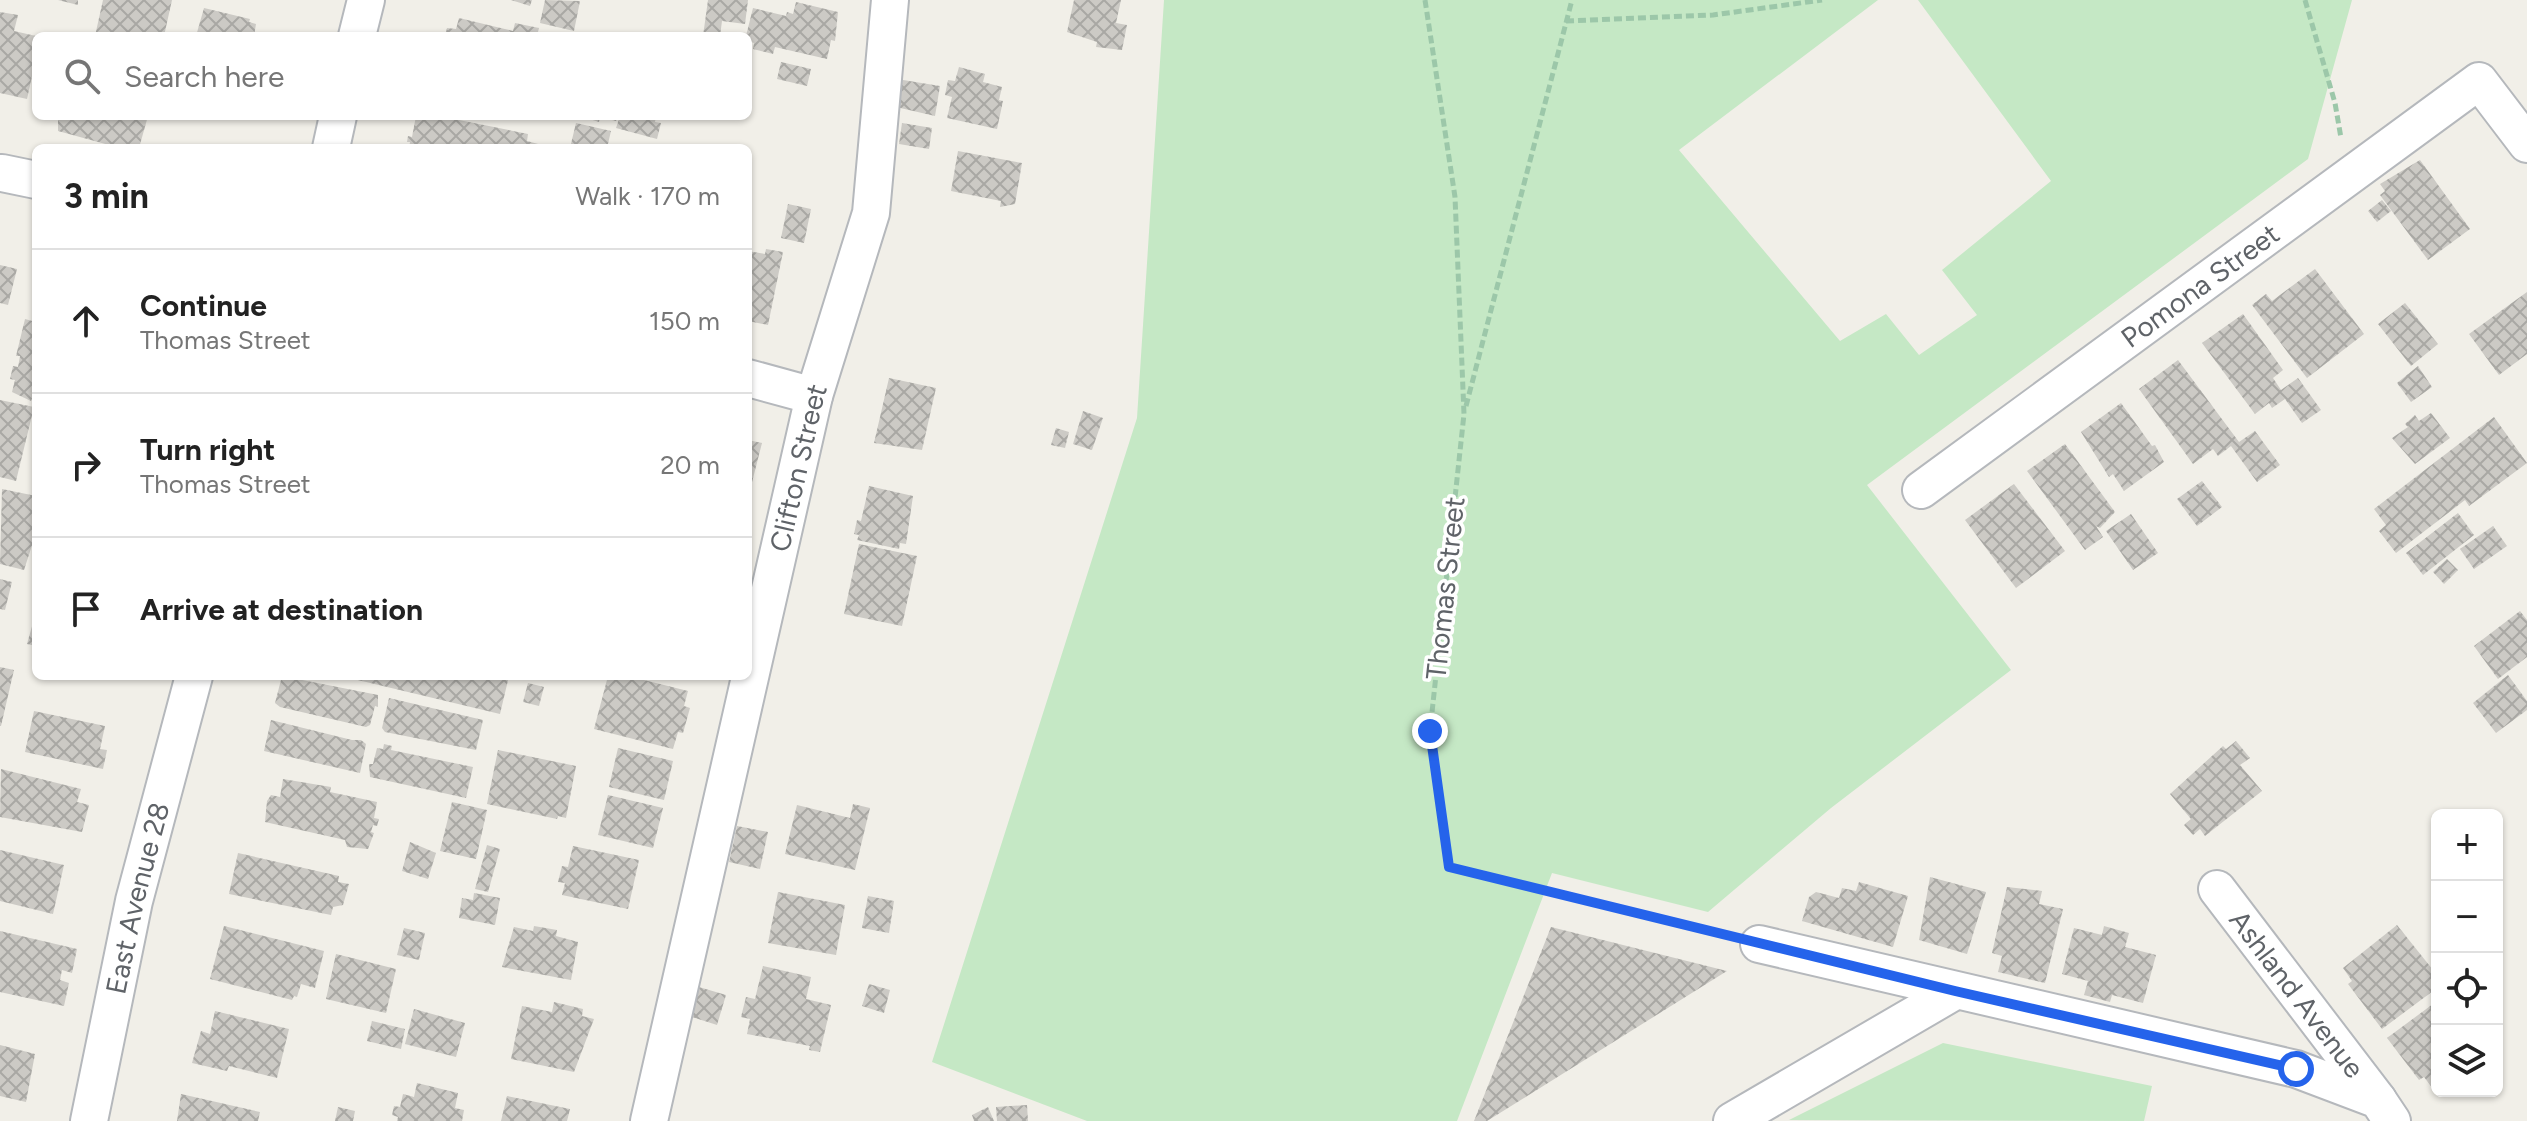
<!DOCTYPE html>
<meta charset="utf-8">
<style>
:root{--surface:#fff;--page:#f6f6f6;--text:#222;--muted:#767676;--line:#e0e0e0}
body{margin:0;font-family:Figtree,sans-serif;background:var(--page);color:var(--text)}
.controls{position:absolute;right:24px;bottom:24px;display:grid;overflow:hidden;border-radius:12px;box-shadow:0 2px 6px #0004}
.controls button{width:72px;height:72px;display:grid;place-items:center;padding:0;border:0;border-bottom:2px solid var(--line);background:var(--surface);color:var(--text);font:40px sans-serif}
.stop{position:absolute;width:24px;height:24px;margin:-18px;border:6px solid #2563eb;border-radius:50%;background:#fff}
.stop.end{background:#2563eb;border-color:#fff;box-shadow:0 2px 8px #0008}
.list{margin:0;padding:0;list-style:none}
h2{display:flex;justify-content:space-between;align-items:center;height:104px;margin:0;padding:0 32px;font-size:34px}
h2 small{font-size:26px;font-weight:400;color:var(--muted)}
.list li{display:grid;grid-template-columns:52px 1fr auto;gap:24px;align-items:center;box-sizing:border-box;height:144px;padding:0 32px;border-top:2px solid var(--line)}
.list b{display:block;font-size:30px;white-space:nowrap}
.list p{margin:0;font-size:26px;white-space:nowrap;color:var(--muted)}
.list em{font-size:26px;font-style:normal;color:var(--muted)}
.icon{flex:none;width:44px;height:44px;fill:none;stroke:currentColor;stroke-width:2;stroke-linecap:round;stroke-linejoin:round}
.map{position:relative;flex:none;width:2527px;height:1121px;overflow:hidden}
.search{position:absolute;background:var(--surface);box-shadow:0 2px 6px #0004;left:32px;top:32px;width:720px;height:88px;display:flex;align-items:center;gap:20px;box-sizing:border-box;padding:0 28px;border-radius:12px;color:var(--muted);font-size:30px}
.panel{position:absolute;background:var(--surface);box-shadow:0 2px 6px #0004;left:32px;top:144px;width:720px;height:536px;border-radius:12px}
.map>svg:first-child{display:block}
.green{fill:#c5e8c5}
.building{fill:url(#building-cross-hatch)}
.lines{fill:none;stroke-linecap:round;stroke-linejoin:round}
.minor-casing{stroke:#b5b8bc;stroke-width:40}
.path{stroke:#9cc7a9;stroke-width:5;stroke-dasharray:8 4;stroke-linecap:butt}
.minor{stroke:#fff;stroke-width:36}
.route{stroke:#2563eb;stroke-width:10}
.labels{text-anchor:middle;stroke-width:7;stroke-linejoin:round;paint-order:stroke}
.street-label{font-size:28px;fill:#5f6368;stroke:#fff}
</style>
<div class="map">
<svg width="2527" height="1121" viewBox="0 0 2527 1121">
<defs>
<pattern id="building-cross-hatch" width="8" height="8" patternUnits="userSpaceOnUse" patternTransform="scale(2)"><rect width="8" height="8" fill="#cccac5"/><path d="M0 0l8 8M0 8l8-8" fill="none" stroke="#a9a8a4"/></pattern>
</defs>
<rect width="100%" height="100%" fill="#f1efe8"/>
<!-- green -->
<path class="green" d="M1164,0h714l-199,150 161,191 46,-27 33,41 58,-40 -35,-45 109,-89 -133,-181h434l-44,159 -441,326 144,185 -180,138 -123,104 -156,-39 -95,248h-370l-155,-59 205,-644z
M1943,1043l209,43 -8,35 -355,-1z"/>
<!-- building -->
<path class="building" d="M58,0h20v5z
M103,0h69l-8,36 -17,-4 -1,4h-51z
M511,0h21l-2,6z
M545,0l35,1 -6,30 -34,-8z
M708,0h40l-3,24 -23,-3 -2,15h-17z
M1074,0h47l-5,23 11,2 -5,25 -26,-3 1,-5 -30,-10z
M796,2l42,10 -3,29 -4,-1 -4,19 -52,-12 -2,7 -20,-5 1,-6 -6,-2 -2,-5 7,-28 33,8 1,-4 6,2z
M204,8l46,11 -1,3 7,2 -2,12h-58z
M0,12l18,3 -4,16 22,5 -3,16 3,6 -9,41 -27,-6z
M459,18l54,13 2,-8 24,5 -2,8h-92l2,-8 9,1z
M781,62l30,7 -4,17 -30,-7z
M959,67l26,7 -2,8 19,5 -3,13 4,1 -6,28 -50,-11 5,-21 -7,-2 3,-15 7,1z
M897,79l43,7 -5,30 -39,-9z
M58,116h90l-9,32h-30v-3l-51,-14z
M416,116h23l89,18 -1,7 26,7h-144l1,-6h-3l1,-6 4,1z
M580,116h38l-2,5 -16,-4 -1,5z
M620,116h36l-1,6 6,1 -4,16 -41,-11z
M576,123l35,8 -4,17h-37z
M902,123l30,5 -3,21 -30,-5z
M958,151l64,12 -7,41 -15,3 1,-6 -50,-10z
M2420,160l50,69 -42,31 -48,-65 5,-4 -5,-7z
M2382,200l9,11 -14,11 -9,-11z
M788,204l23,5 -7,34 -23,-5z
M766,249l17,3 -15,73 -20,-4v-70l17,3z
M0,265l17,4 -9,36 -8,-2z
M2315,269l49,65 -57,44 -55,-73 14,-11 6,7z
M2527,292v62l-28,21 -30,-41z
M2405,303l33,41 -27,22 -33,-42z
M2243,314l40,56 -10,8 8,12 17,-12 23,32 -19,13 -17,-24 -13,9 -3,-5 -14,11 -53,-71z
M25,319l11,3v75l-3,-1 -2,5 -19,-9 3,-12 -5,-1 3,-13 5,1 2,-11h-4z
M2178,360l61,82 16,-11 25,34 -23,17 -26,-36 -13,10 -5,-7 -20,15 -54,-75z
M2418,366l14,21 -21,15 -14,-19z
M889,378l47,10 -14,62 -48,-7z
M0,400l34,7 -18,74 -16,-4z
M2121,403l31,43 3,-1 9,17 -40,29 -11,-17 -4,3 -28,-45z
M1083,411l20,7 -11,32 -19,-6z
M2431,413l19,25 -35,26 -23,-26 16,-11 -3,-3 10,-9 4,6z
M2494,417l33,46 -58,43 -4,-6 -69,53 -17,-22 7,-6 -12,-16z
M1056,428l13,4 -4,16 -14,-3z
M748,440l14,3 -13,51h-1z
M2065,444l50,68 -15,16 -4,-2 7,11 -18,13 -58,-79z
M2202,481l20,26 -25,19 -20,-27z
M2014,484l51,67 -49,37 -51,-68z
M869,486l44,10 -7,48 -6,-1 -1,6 -42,-9 2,-5 -5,-1 3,-14 4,1z
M2,489l34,7 -3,34 3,3 -12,37 -24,-6z
M2458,513l16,22 -51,40 -17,-22z
M2131,514l27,39 -25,17 -27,-39z
M2493,526l14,20 -33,23 -14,-20z
M859,544l58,12 -15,70 -58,-12z
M2447,559l11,11 -14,14 -11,-12z
M0,579l12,3 -7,28 -5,-1z
M2520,611l7,9v37l-29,22 -24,-33z
M36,612v34l-9,-2z
M0,667l14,3 -13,56h-1z
M2508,675l19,26v9l-31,23 -23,-30z
M282,676l96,19v12l-3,-1 -5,19 -4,2 -86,-20 -5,-4z
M341,676h168l-9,38z
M608,676h20l60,15 -4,15 6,2 -7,25 -5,-1 -5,17 -79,-20z
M528,683l16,4 -5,19 -16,-4z
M389,698l94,22 -7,30 -91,-18 -3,-4z
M34,711l71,15 -5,23 7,1 -4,19 -78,-17z
M271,720l81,20h9l5,4 -6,29 -96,-22z
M2236,741l14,17 -10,7 22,26 -57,45 -5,-7 -7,6 -9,-10 7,-6 -21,-25 53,-48 3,3z
M384,744l8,2 -1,4 82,17 -7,31 -96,-21 -1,-13h4l4,-16 6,1z
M618,748l55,13 -9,39 -55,-13z
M498,750l78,16 -10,52 -8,-2 -1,3 -70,-15z
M1,769l80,20 -4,13 12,3 -7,27 -82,-15z
M283,779l48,8 -1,5 47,10 -3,16 5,1 -2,7 -4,-1 -2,7 3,1 -6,16 -21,-2 -2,-7 -80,-18 2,-21 4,-6 9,2z
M608,795l55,13 -10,40 -55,-13z
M452,802l35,8 -11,49 -36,-8z
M853,804l17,4 -15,62 -70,-16 12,-49 53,13z
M737,826l31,6 -8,37 -31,-7z
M410,842l26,11 -8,26 -26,-8z
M487,845l13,4 -12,43 -13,-3z
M573,846l66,14 -11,49 -66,-14 3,-12 -7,-1 4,-16 6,1z
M0,850l64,15 -11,49 -53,-13z
M238,853l101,23 -1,6 11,2 -6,21 -10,2 -2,8 -102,-21z
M1930,877l56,15 -19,62 -48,-14z
M1859,882l49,14 -15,51 -91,-26 7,-24 7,-5 23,6 3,-10 14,3z
M2007,887l35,4 -3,13 24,5 -18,74 -47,-11 4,-16 -10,-3z
M778,892l67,13 -9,50 -68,-12z
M474,893l26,5 -5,27 -36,-7 3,-20 11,2z
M868,896l26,5 -5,32 -27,-5z
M2397,925l40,50v13l-55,41 -34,-45 4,-3 -9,-13z
M224,926l100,25 -9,37 -14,-4 -4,13 -3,-1 -2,4 -82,-21z
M534,926l23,4 -1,6 22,6 -7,38 -69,-13 12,-40 19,4z
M2104,926l25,7 -4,14 31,8 -13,48 -31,-8 -2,7 -26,-7 4,-14 -26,-7 12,-46 28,7z
M1551,927l176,44 -240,150h-13z
M404,928l21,5 -6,27 -22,-5z
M0,931l77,18 -5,24 -10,-3 -2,10 9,3 -5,23 -64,-14z
M336,954l60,15 -10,44 -60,-14z
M763,966l48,11 -5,22 25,6 -11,47 -11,-2 1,-4 -63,-12 3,-15 -9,-2 5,-20 9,2z
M869,984l21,6 -6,23 -22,-7z
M699,987l27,8 -9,30 -28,-9z
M2437,1001v93l-13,-17 -5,3 -32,-42z
M554,1002l29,7 -1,7 12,3 -20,53 -63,-13 11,-53 30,6z
M414,1009l51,14 -9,34 -51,-13z
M215,1011l74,18 -12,49 -48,-12 -2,5 -35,-8 9,-32 9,3z
M372,1021l33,8 -4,20 -34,-8z
M0,1045l35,9 -9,48 -26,-6z
M417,1083l41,10 -3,15 9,2 -2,11h-65l1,-4 -6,-2 2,-9 6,1 3,-13 11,3z
M181,1094l79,18 -2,9h-81z
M507,1096l63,13 -3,12h-66z
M1027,1105l1,16h-31l-1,-14z
M338,1107l17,4 -2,10h-18z
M988,1107l6,14h-20l-2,-6z"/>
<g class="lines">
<!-- minor casing -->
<g class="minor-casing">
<g id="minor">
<path d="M357,36l9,-36"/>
<path d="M331,148l7,-32"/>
<path d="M2,173l34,7"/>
<path d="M748,378l66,18"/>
<path id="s1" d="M1921,490l558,-409 48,63"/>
<path id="s2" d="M2217,889l161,211"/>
<path d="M1759,944l537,125 82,31 14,21"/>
<path id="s3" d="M89,1121l45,-220 60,-225"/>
<path id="s4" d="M649,1121l165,-725 57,-183 19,-213"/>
<path d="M1732,1121l223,-130"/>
</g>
</g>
<!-- path -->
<path class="path" d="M1425,0l30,197 9,217 -34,317 19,136 278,69
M2305,0l30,103 6,35
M1566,21l147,-6 109,-15
M1466,406l106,-406"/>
<!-- minor -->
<use href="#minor" class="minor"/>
</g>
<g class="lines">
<!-- route -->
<path class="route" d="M1430,731l19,136 506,124 341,78"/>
</g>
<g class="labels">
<!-- street labels -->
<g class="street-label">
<text dy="10" stroke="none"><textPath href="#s1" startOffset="346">Pomona Street</textPath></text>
<text dy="10" stroke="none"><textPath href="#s4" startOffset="670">Clifton Street</textPath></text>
<text transform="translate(1445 588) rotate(-84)" y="10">Thomas Street</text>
<text dy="10" stroke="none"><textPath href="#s3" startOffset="228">East Avenue 28</textPath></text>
<text dy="10" stroke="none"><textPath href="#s2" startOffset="132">Ashland Avenue</textPath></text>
</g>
</g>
</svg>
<div class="controls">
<button>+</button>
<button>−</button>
<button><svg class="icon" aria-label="locate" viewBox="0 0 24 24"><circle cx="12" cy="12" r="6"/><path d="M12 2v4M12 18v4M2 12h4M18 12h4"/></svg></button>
<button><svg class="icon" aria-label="layers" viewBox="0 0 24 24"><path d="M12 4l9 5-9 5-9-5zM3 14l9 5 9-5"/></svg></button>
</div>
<div class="stop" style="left:2296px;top:1069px"></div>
<div class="stop end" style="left:1430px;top:731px"></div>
<div class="search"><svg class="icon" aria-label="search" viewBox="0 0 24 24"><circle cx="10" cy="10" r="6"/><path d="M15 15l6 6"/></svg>Search here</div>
<section class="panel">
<h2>3 min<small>Walk · 170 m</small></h2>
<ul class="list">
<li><svg class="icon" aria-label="ahead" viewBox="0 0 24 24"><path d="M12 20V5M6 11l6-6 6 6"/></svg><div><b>Continue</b><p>Thomas Street</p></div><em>150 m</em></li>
<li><svg class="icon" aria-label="right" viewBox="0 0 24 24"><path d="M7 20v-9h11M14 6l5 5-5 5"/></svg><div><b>Turn right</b><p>Thomas Street</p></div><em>20 m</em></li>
<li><svg class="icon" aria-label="arrive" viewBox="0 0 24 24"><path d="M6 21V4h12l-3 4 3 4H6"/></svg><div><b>Arrive at destination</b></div></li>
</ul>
</section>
</div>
